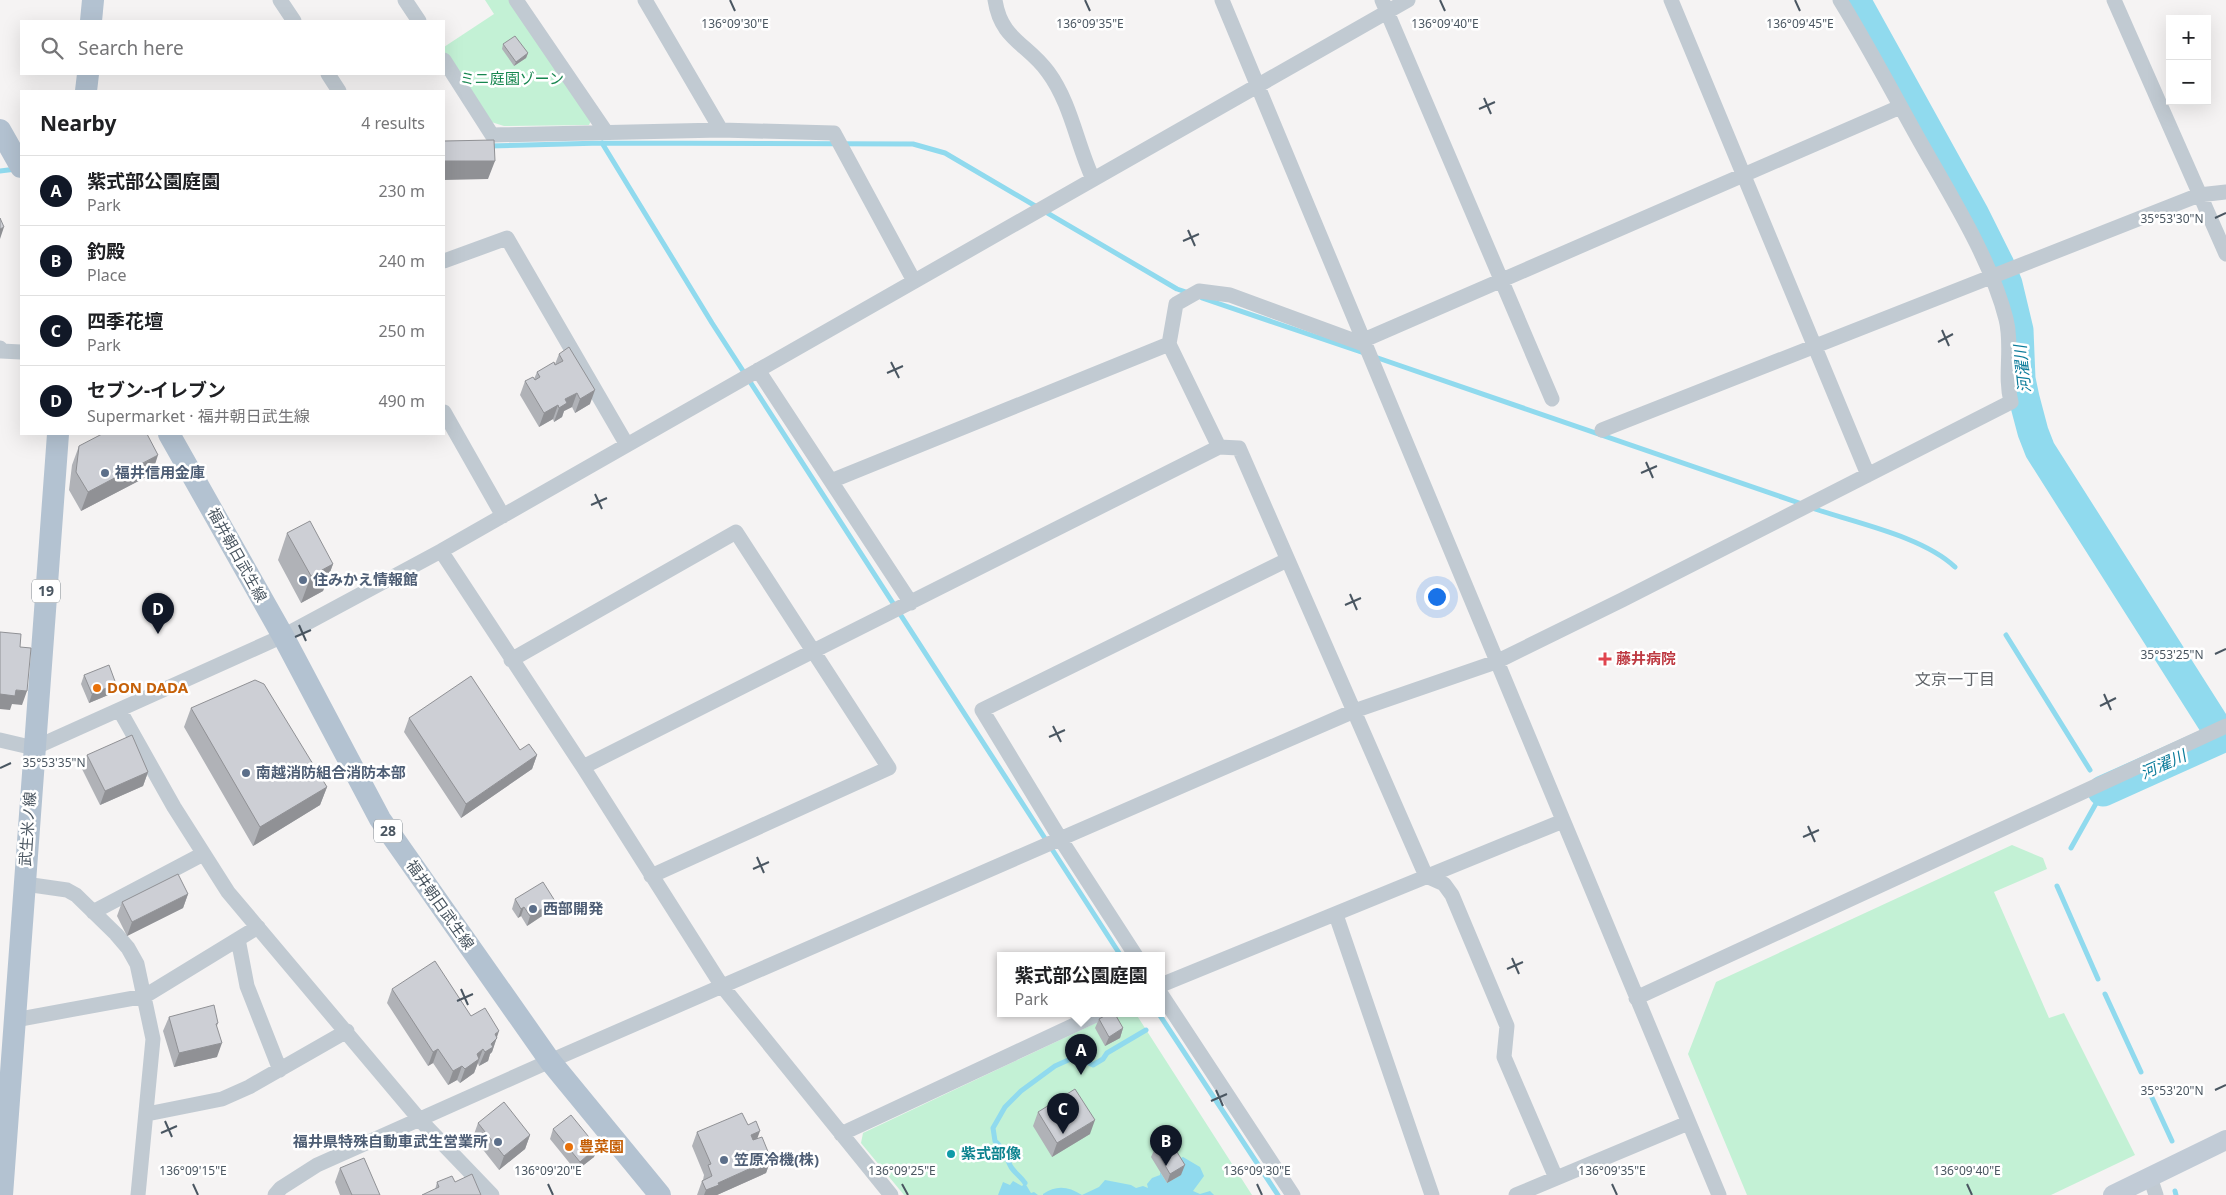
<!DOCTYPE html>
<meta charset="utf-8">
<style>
:root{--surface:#fff;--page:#f6f6f6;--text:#202124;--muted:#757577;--line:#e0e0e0;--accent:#111827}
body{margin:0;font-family:"Noto Sans","Noto Sans JP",sans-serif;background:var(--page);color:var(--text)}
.controls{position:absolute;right:15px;top:15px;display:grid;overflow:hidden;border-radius:0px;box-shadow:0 5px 20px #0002}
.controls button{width:45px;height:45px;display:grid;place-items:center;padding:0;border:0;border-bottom:1px solid var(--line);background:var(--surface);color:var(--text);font:25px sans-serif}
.you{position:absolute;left:1436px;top:596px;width:18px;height:18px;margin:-12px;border:4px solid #fff;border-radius:50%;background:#1a73e8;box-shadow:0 0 0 8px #1a73e833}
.badge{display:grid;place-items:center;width:32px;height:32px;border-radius:50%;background:var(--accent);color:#fff;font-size:16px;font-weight:700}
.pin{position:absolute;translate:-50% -41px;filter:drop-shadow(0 1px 2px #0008)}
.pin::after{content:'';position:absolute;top:26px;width:18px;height:15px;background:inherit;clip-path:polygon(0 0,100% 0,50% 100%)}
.popup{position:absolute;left:997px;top:952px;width:168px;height:65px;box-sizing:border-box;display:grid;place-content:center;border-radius:0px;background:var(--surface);filter:drop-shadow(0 1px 4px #0005);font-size:16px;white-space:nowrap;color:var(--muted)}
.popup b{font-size:19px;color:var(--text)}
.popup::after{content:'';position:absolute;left:50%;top:100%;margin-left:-10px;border:10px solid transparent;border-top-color:var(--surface)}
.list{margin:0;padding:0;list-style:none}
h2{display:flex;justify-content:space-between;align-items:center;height:65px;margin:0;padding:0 20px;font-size:21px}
h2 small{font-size:16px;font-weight:400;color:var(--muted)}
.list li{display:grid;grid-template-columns:32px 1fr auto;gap:15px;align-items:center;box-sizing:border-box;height:70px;padding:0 20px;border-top:1px solid var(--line)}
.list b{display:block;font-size:19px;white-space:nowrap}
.list p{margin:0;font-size:16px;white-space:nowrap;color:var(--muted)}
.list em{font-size:16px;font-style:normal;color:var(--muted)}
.icon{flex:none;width:28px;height:28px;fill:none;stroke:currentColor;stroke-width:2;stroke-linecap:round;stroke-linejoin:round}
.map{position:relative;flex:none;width:2226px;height:1195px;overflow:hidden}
.search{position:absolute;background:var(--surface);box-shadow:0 5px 20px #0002;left:20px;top:20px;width:425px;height:55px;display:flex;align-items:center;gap:12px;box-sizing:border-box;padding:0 18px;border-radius:0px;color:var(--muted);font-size:19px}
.panel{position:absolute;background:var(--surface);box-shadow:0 5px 20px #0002;left:20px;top:90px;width:425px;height:345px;border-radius:0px}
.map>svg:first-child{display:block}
.green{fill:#c3f1d5}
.water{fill:#90daee}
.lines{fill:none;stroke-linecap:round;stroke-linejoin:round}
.stream{stroke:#90daee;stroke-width:5}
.river{stroke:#90daee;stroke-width:31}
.street{stroke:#c1cad2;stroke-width:15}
.secondary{stroke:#c1cbd6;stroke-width:20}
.primary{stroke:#b3c2d1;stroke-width:22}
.wall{fill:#b0b2b7}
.shaded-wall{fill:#909195}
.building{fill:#cdcfd5;stroke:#909195}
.ticks{fill:none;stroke:#4a5661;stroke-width:2}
.service-dot{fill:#5c6f8a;stroke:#fff;stroke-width:2}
.health-dot{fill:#e0444e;stroke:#fff;stroke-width:2}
.food-dot{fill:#e8710a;stroke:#fff;stroke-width:2}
.culture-dot{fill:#0f9aa8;stroke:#fff;stroke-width:2}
.labels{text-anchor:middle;stroke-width:5;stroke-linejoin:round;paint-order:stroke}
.shield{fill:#fff;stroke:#808990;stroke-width:1}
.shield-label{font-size:14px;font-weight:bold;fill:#4a5661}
.park-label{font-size:15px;fill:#17864f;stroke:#fff}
.service-label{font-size:15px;font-weight:bold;fill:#4e5e75;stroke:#fff;text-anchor:start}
.street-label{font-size:15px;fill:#4a5661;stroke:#fff}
.health-label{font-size:15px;font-weight:bold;fill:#be3a42;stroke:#fff;text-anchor:start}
.food-label{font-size:15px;font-weight:bold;fill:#c56008;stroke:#fff;text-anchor:start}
.culture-label{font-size:15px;font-weight:bold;fill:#0d838f;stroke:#fff;text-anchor:start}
.water-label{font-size:16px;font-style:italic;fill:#0c7c9b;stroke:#fff}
.neighbourhood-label{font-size:16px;fill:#5f6368;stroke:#fff}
.ticks-label{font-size:12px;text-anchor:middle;fill:#4a5661;stroke:#fff;stroke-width:5;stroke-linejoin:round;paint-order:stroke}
</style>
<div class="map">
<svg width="2226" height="1195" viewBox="0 0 2226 1195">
<rect width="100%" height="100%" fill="#f5f3f3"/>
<!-- green -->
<path class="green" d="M485,0h25l82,118 -3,7 -85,1 -16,-5 -44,-70v-4l50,-33z
M2012,845l31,13 4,11 -53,23 55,126 15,-5 71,142 -84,40h-304l-59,-141 28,-72z
M1115,1014h21l116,181h-348l-43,-52 2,-10z"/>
<!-- water -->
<path class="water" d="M1183,1157l17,10 4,9 -11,15 7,3 10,-3 4,4h10h-181v-1c13,-9 25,-8 39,1l17,-8 6,-7 26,5 5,3 7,-2 5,2 -1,-4 5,-6 8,-3v-3l7,11 14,-8 -7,-14z
M1013,1181l9,5 3,-3 6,10 3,-1 4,3h-40l5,-13 7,3z"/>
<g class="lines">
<!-- stream -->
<path class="stream" d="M602,143l110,180 409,633
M489,146l113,-3 311,1 32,9 232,136 12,4
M0,171l16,-2
M1202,298l165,56
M1375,357l427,147
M1812,508c43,15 110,28 143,59
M2006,635l84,135
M2071,848l32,-57
M2057,886l41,93
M2105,994l36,78
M1159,1014l119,181
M2148,1089l24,52
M1025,1183c-4,-6 -10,-10 -14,-16 -5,-9 -7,-19 -16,-26l-2,-13 12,-21 16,-16 34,-25 20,-9 18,8 10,-6 4,-6 39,-23
M2175,1191l1,4"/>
<!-- river -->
<path class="river" d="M1855,0l118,213 26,52 8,19 11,46 2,49 4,19 9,34 7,18 174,274
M2103,791l118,-53 -2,-2"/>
<!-- street -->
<path class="street" d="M280,0l14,21
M405,0l14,21
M516,0l90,132
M645,0l76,130
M995,0c6,40 32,43 53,72 23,31 29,73 45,107
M1222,0l497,1195
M1382,0l170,399
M1671,0l197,475
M2114,0l112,254
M444,60l48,75 229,-5 113,3 80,148
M328,74l11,17
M444,261l63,-23 120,207
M1364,340l536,-233
M0,348l1,3 20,1
M758,370l153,233
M444,412l59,104
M1602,430l597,-235 27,-3
M1219,447l-50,-103 7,-40 23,-13 31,4 136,50
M831,481l338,-137
M441,551l142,216 139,219 169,209
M511,660l225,-128 153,236 -238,108
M120,711l54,96 54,85 192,228 72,75
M0,740l34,8 249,-112 158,-85 967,-551
M583,767l636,-320 20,1 187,428 18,8 8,11 55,131 -3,31 52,121
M25,884l42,6 9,5 40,39 12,14 9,16 16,75 -15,156
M93,912l110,-58
M1336,915l96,280
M238,939l9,47 33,84
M1136,956l-75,-116 -79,-130 305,-150
M1161,985c135,-54 268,-110 402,-164
M1161,994l132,201
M1636,998l590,-272
M15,1020l130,-24 113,-69
M147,1114l75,-15 27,-12 98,-56
M841,1134l257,-120
M2150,1177l6,18
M275,1195l6,-7 36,-23 233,-104 804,-350 142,-49 126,-62 389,-198c-7,-27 2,-56 -5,-83 -15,-59 -54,-121 -84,-174 -27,-48 -53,-98 -82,-145
M1516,1195l172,-72"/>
<!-- secondary -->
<path class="secondary" d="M2113,1195l113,-55"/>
<!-- primary -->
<path class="primary" d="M91,21l2,-21
M86,91l2,-17
M0,130l21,37
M169,434l114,202 97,183 170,242 110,134
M2,1195l56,-761"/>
</g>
<!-- wall -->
<path class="wall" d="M503,44l25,9 -2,5 -12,8 -12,-17z
M559,354l31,50 -15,9 -3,-6 -8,4 -2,6 -8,5 -1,-3 -14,8 -19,-32 5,-14 9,-2 3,-7 18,-8z
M79,446l73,28 -71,37 -12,-21 3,-25z
M287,533l46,31 -10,27 -22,12 -23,-43z
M84,675l29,18 -24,10 -8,-19z
M191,708l136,79 -7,18 -67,41 -69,-119z
M409,718l111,32 17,5 -5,14 -71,49 -57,-86z
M87,755l61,17 -5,14 -43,19 -18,-36z
M188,894l-5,14 -56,28 -10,-20 5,-14z
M515,899l36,11 -24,16 -6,-10 -3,2 -6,-9z
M392,989l79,27 26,21 -5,15 -2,2 -2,7 -9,5 -1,-3 -4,10 -14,10 -3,-3 -9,5 -15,-22 -5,3 -41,-63z
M169,1017l49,6 -1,3v31l-43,10 -11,-36z
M1099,1019l24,9 -3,10 -15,8 -10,-18z
M1038,1112l52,22 -38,23 -19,-31z
M478,1123l52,12 -5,14 -26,21 -26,-33z
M748,1125l23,34 -5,14 -49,22h-20l5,-14 1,-1 1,-5 -12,-29 5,-14z
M553,1129l44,18 -3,10 -18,14 -26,-32z
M1155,1148l26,27 -14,8 -16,-26z
M340,1168l40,27h-40l-5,-13z
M437,1182h18l26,13 -46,-5z"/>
<!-- shaded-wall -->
<path class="shaded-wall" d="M528,53l-2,5 -12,8 2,-4z
M444,161h51l-7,18 -44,1z
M4,227l-4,12v-10z
M595,390l-5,14 -15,9 5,-14z
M577,393l-5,14 -8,4 -2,6 -8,5 5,-14 6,-9z
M558,405l-5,14 -14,8 5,-14z
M158,455l-6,19 -71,37 7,-19z
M333,564l-10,27 -22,12 10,-27z
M116,684l-3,9 -24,10 3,-9z
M16,690l11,1 -5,14 -10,-1 -2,6 -10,-1v-15z
M537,755l-5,14 -71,49 5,-14z
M148,772l-5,14 -43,19 5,-14z
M327,787l-7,18 -67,41 7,-19z
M188,894l-5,14 -56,28 5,-14z
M555,901l-4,9 -24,16 3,-10z
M524,907l-3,9 -3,2 3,-9z
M1123,1028l-3,10 -15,8 4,-9z
M499,1031l-7,21 -2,2 -2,7 -9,5 6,-14 10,-18z
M222,1043l-5,14 -43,10 5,-14z
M438,1049l-5,14 -5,3 5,-14z
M483,1049l-9,24 -14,10 5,-14 12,-15z
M462,1066l-5,14 -9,5 5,-14z
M1095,1120l-5,14 -38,23 5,-14z
M760,1131l-5,14 -4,-10z
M530,1135l-5,14 -26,21 5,-14z
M597,1147l-3,10 -18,14 4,-9z
M771,1159l-5,14 -49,22h-13l2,-5 12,-7z
M1185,1165l-4,10 -14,8 3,-9z"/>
<!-- building -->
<path class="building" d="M515,36l13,17 -12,9 -13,-18z
M494,140l1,21h-51v-20z
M0,218l4,9 -4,2z
M569,347l26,43 -15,9 -3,-6 -12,6 2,4 -8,5 -1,-3 -14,8 -19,-32 8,-4 2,3 5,-3 -3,-5 17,-10 1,3 8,-4 -4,-7z
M102,434h45l11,21 -70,37 -12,-20 3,-26z
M310,521l23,43 -22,12 -24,-43z
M0,632l21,2 -1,13 11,1 -4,43 -11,-1 -1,6 -15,-2z
M109,665l7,19 -24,10 -8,-19z
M471,676l49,74 9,-6 8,11 -71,49 -57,-86z
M255,680l9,4 63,103 -67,40 -69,-119z
M132,735l16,37 -43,19 -18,-36z
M178,874l10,20 -56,28 -10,-20z
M543,882l12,19 -25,15 -6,-9 -3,2 -6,-10z
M435,961l36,55 14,-8 14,23 -4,3 2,4 -6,6 2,3 -8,5 -2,-3 -6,5 2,5 -14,10 -3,-3 -9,5 -15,-22 -5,3 -41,-63z
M214,1005l4,18 -2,1 6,19 -43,10 -10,-36z
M1108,1014h7l8,14 -14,9 -10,-18z
M1075,1089l20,31 -38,23 -19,-31z
M504,1102l26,33 -26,21 -26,-33z
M742,1113l6,12 8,-4 4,10 -9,4 2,5 9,-3 9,22 -53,24 1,2 -13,5 -4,-9 10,-5 -4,-11 3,-1 -14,-32z
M571,1115l26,32 -17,15 -27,-33z
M1169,1139l16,26 -15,9 -15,-26z
M364,1158l16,37h-28l-12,-27z
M472,1174l9,21h-59l17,-8 -2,-5 15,-6 3,6z"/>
<!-- ticks -->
<path class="ticks" d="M730,0l5,11M1085,0l5,11M1440,0l5,11M1795,0l5,11M1484,98l7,16M1479,109l16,-7M2215,218l11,-5M1188,230l7,16M1183,241l16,-7M1942,330l7,16M1938,342l15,-8M891,362l8,16M887,373l16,-7M1646,462l7,16M1641,473l16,-7M595,494l7,15M591,505l16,-7M1350,594l7,16M1345,605l16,-7M299,625l7,16M295,637l16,-7M2215,654l11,-5M2104,694l7,16M2100,706l16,-8M1053,726l8,16M1049,737l16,-7M0,768l11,-5M1808,826l7,16M1803,837l16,-7M757,857l7,16M753,869l16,-7M1512,958l7,16M1507,969l16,-7M461,989l7,16M457,1001l16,-7M1216,1090l7,16M2215,1090l11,-5M1211,1101l16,-7M165,1121l7,16M161,1133l16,-7M193,1184l5,11M548,1184l5,11M902,1184l6,11M1257,1184l5,11M1612,1184l5,11M1967,1184l5,11"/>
<!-- markers -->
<g class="service-dot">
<circle cx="105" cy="473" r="5"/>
<circle cx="303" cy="580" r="5"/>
<circle cx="246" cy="773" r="5"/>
<circle cx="533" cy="909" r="5"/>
<circle cx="498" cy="1142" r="5"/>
<circle cx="724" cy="1160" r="5"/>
</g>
<path class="health-dot" d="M1602.5 651.5h5v5h5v5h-5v5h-5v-5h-5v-5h5z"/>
<g class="food-dot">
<circle cx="97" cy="688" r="5"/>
<circle cx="569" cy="1147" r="5"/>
</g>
<circle class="culture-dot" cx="951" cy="1154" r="5"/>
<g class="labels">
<!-- shield labels -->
<g class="shield">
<rect x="32" y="579.5" width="28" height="23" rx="4"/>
<rect x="374" y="819.5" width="28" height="23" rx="4"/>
</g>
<g class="shield-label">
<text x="46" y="596">19</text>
<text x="388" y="836">28</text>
</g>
<!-- park labels -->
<g class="park-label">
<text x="512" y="84">ミニ庭園ゾーン</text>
</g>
<!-- service labels -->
<g class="service-label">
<text x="115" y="478">福井信用金庫</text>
<text x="313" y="585">住みかえ情報館</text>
<text x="256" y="778">南越消防組合消防本部</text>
<text x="543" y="914">西部開発</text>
<text x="488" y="1147" text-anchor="end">福井県特殊自動車武生営業所</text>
<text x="734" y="1165">笠原冷機(株)</text>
</g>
<!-- street labels -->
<g class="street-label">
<text transform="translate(237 555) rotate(61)" y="5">福井朝日武生線</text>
<text transform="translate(28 829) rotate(-86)" y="5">武生米ノ線</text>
<text transform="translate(440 905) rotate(55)" y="5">福井朝日武生線</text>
</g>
<!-- health labels -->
<g class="health-label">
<text x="1616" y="664">藤井病院</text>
</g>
<!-- food labels -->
<g class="food-label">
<text x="107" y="693">DON DADA</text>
<text x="579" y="1152">豊菜園</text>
</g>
<!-- culture labels -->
<g class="culture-label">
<text x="961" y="1159">紫式部像</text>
</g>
<!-- water labels -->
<g class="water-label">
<text transform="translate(2022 369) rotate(-96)" y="6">河濯川</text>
<text transform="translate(2163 764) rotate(-24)" y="6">河濯川</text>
</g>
<!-- neighbourhood labels -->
<g class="neighbourhood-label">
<text x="1955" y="685">文京一丁目</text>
</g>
</g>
<g class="ticks-label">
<text x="1090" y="28">136°09'35"E</text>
<text x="735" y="28">136°09'30"E</text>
<text x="1445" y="28">136°09'40"E</text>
<text x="1800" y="28">136°09'45"E</text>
<text x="2172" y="223">35°53'30"N</text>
<text x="2172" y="659">35°53'25"N</text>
<text x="54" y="767">35°53'35"N</text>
<text x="2172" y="1095">35°53'20"N</text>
<text x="193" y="1175">136°09'15"E</text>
<text x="548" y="1175">136°09'20"E</text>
<text x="902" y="1175">136°09'25"E</text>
<text x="1257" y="1175">136°09'30"E</text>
<text x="1612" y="1175">136°09'35"E</text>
<text x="1967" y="1175">136°09'40"E</text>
</g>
</svg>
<div class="controls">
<button>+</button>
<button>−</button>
</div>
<div class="you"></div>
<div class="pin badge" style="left:1081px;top:1075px">A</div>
<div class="popup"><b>紫式部公園庭園</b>Park</div>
<div class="pin badge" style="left:1166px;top:1166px">B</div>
<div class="pin badge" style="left:1063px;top:1134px">C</div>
<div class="pin badge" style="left:158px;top:634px">D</div>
<div class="search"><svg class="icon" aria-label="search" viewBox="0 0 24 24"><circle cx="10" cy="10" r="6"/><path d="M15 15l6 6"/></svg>Search here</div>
<section class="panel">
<h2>Nearby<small>4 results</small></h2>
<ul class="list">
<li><span class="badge">A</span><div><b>紫式部公園庭園</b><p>Park</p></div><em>230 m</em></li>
<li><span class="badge">B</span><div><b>釣殿</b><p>Place</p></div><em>240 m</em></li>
<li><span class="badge">C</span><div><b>四季花壇</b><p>Park</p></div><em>250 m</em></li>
<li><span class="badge">D</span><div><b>セブン-イレブン</b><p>Supermarket · 福井朝日武生線</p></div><em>490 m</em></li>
</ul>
</section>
</div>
